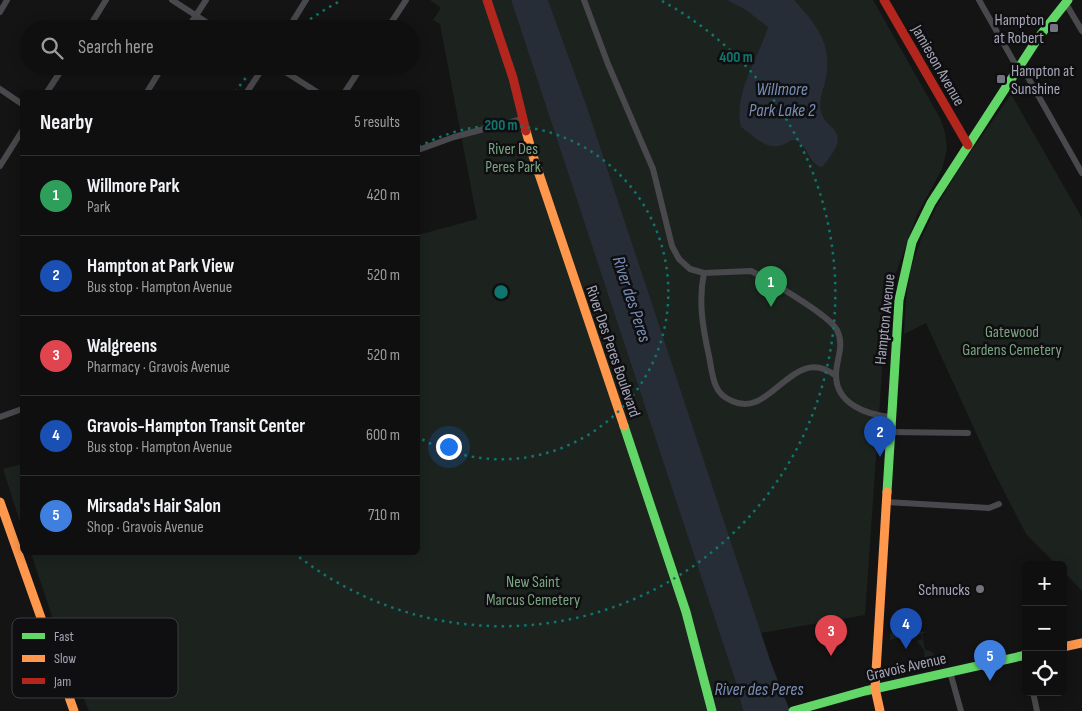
<!DOCTYPE html>
<meta charset="utf-8">
<style>
:root{--surface:#0f0f0f;--page:#181818;--text:#f1f3f6;--muted:#9b9c9e;--line:#2f2f2f;--accent:#72737e}
body{margin:0;font-family:"Sofia Sans Condensed",sans-serif;background:var(--page);color:var(--text)}
.controls{position:absolute;right:15px;bottom:15px;display:grid;overflow:hidden;border-radius:8px;box-shadow:0 2px 12px #0003}
.controls button{width:45px;height:45px;display:grid;place-items:center;padding:0;border:0;border-bottom:1px solid var(--line);background:var(--surface);color:var(--text);font:25px sans-serif}
.you{position:absolute;left:448px;top:446px;width:18px;height:18px;margin:-12px;border:4px solid #fff;border-radius:50%;background:#1a73e8;box-shadow:0 0 0 8px #1a73e833}
.badge{display:grid;place-items:center;width:32px;height:32px;border-radius:50%;background:var(--accent);color:#fff;font-size:16px;font-weight:700}
.pin{position:absolute;translate:-50% -41px;filter:drop-shadow(0 1px 2px #0008)}
.pin::after{content:'';position:absolute;top:26px;width:18px;height:15px;background:inherit;clip-path:polygon(0 0,100% 0,50% 100%)}
.list{margin:0;padding:0;list-style:none}
h2{display:flex;justify-content:space-between;align-items:center;height:65px;margin:0;padding:0 20px;font-size:21px}
h2 small{font-size:16px;font-weight:400;color:var(--muted)}
.list li{display:grid;grid-template-columns:32px 1fr auto;gap:15px;align-items:center;box-sizing:border-box;height:80px;padding:0 20px;border-top:1px solid var(--line)}
.list b{display:block;font-size:19px;white-space:nowrap}
.list p{margin:0;font-size:16px;white-space:nowrap;color:var(--muted)}
.list em{font-size:16px;font-style:normal;color:var(--muted)}
.icon{flex:none;width:28px;height:28px;fill:none;stroke:currentColor;stroke-width:2;stroke-linecap:round;stroke-linejoin:round}
.map{position:relative;flex:none;width:1082px;height:711px;overflow:hidden}
.search{position:absolute;background:var(--surface);box-shadow:0 2px 12px #0003;left:20px;top:20px;width:400px;height:55px;display:flex;align-items:center;gap:12px;box-sizing:border-box;padding:0 18px;border-radius:28px;color:var(--muted);font-size:19px}
.panel{position:absolute;background:var(--surface);box-shadow:0 2px 12px #0003;left:20px;top:90px;width:400px;height:465px;border-radius:8px}
.map>svg:first-child{display:block}
.green{fill:#1c231e}
.water{fill:#262d37}
.lines{fill:none;stroke-linecap:round;stroke-linejoin:round}
.street{stroke:#48484d;stroke-width:6}
.fast{stroke:#63d668;stroke-width:9}
.slow{stroke:#ff974d;stroke-width:9}
.jam{stroke:#b3261e;stroke-width:9}
.ring{fill:none;stroke:#0f766e;stroke-width:2.5;stroke-dasharray:2.5 5}
.poi-dot{fill:#72737e;stroke:#0f0e10;stroke-width:2}
.labels{text-anchor:middle;stroke-width:5;stroke-linejoin:round;paint-order:stroke}
.poi-label{font-size:16px;fill:#a4a6b7;stroke:#0f0e10;text-anchor:end}
.street-label{font-size:16px;fill:#a4a6b7;stroke:#0f0e10}
.park-label{font-size:16px;fill:#79a482;stroke:#0f0e10}
.water-label{font-size:18px;font-style:italic;fill:#778eb5;stroke:#0f0e10}
.key{fill:#0f0e10;stroke:#3c3c42;stroke-width:1}
.key-label{font-size:14px;fill:#a4a6b7}
.centre{fill:#0f766e;stroke:#0f0e10;stroke-width:2.5}
.ring-label{font-size:15px;text-anchor:middle;font-weight:bold;fill:#0f766e;stroke:#0f0e10;stroke-width:5;stroke-linejoin:round;paint-order:stroke}
</style>
<div class="map">
<svg width="1082" height="711" viewBox="0 0 1082 711">
<rect width="100%" height="100%" fill="#141414"/>
<!-- green -->
<path class="green" d="M430,0h81l224,680 8,31h-654l-25,-59 -33,-99 387,-1v-317l59,-16 -37,-195 -7,-4 8,-12z
M548,0h325l67,118 5,15 2,16 -5,20 -25,46 -24,66 -10,76 -18,258 -104,18 -174,-526z
M1011,94l71,124v373l-19,-20v-6h-6l-31,-31 -34,-66 -66,-145 -22,11c1,-22 2,-44 7,-65 18,-65 63,-120 100,-175z
M22,464v64l-19,-59z
M915,631l11,1 -4,2 3,16c6,-1 14,7 16,13l-16,3 -1,-16 -7,-9 5,-2 -1,-5 -6,1v4l-3,-1 2,-4 -24,6v-7z"/>
<!-- water -->
<path class="water" d="M511,0h37l39,107 184,556 19,48h-47l-8,-31z
M727,0h67c19,21 36,39 33,70 -1,12 -6,23 -7,34 -1,29 39,20 2,63 -15,-3 -13,-25 -30,-27 -22,15 -33,0 -51,-13 -8,-33 18,-70 27,-100l-22,-17z"/>
<g class="lines">
<!-- street -->
<path class="street" d="M172,0l45,29
M584,0l24,64 45,105 19,77 7,13 11,10 14,4c-6,28 -1,56 5,83 2,10 3,22 7,30 3,8 9,12 16,15 40,19 60,-59 104,-25
M979,0l39,69
M1065,2l17,29
M0,12l7,-12
M88,29l18,-29
M187,29l19,-29
M288,29l18,-29
M387,29l19,-29
M1021,65l61,108
M276,66l41,26
M0,89l22,15
M47,92l17,-26
M147,92l16,-26
M247,92l17,-26
M345,92l17,-26
M418,150l36,-13 68,-18
M0,166l22,-35
M704,273l47,-2 12,6c16,10 66,38 74,53 8,16 -1,29 -1,45 0,29 31,40 55,42
M0,417l22,-8
M890,432l78,1
M886,502l103,6 10,-4
M950,672l11,39
M1033,692l4,19"/>
<!-- fast -->
<path class="fast" d="M624,426l62,186 26,99
M887,492l12,-192 13,-58 19,-39 107,-165 30,-38
M793,711l72,-20 161,-36"/>
<!-- slow -->
<path class="slow" d="M526,131l7,25 91,270
M0,502l74,209
M1063,647l19,-4
M875,688l5,23
M875,688l12,-196"/>
<!-- jam -->
<path class="jam" d="M487,0l26,78 13,53
M884,0l84,145"/>
</g>
<!-- distance rings -->
<g class="ring">
<path d="M419 147A167 167 0 1 1 418 437"/>
<path d="M235 92A333 333 0 0 1 255 67M298 28A333 333 0 0 1 340 1M662 1A333 333 0 1 1 294 553"/>
</g>
<!-- markers -->
<g class="poi-dot">
<rect x="1049" y="23" width="10" height="10" rx="2.5"/>
<rect x="996" y="74" width="10" height="10" rx="2.5"/>
<circle cx="980" cy="589" r="5"/>
</g>
<g class="labels">
<!-- poi labels -->
<g class="poi-label">
<text x="1044" y="25">Hampton<tspan x="1044" dy="18">at Robert</tspan></text>
<text x="1011" y="76" text-anchor="start">Hampton at<tspan x="1011" dy="18">Sunshine</tspan></text>
<text x="970" y="595">Schnucks</text>
</g>
<!-- street labels -->
<g class="street-label">
<text transform="translate(939 65) rotate(60)" y="6">Jamieson Avenue</text>
<text transform="translate(884 319) rotate(-84)" y="6">Hampton Avenue</text>
<text transform="translate(614 351) rotate(71)" y="6">River Des Peres Boulevard</text>
<text transform="translate(906 666) rotate(-13)" y="6">Gravois Avenue</text>
</g>
<!-- park labels -->
<g class="park-label">
<text x="513" y="154">River Des<tspan x="513" dy="18">Peres Park</tspan></text>
<text x="1012" y="337">Gatewood<tspan x="1012" dy="18">Gardens Cemetery</tspan></text>
<text x="533" y="587">New Saint<tspan x="533" dy="18">Marcus Cemetery</tspan></text>
</g>
<!-- water labels -->
<g class="water-label">
<text x="782" y="95">Willmore<tspan x="782" dy="21">Park Lake 2</tspan></text>
<text transform="translate(632 299) rotate(72)" y="6">River des Peres</text>
<text x="759" y="695">River des Peres</text>
</g>
</g>
<!-- legend -->
<rect x="12" y="618" width="166" height="80" rx="8" class="key"/>
<rect x="22" y="633" width="23" height="6" fill="#63d668"/>
<rect x="22" y="655" width="23" height="7" fill="#ff974d"/>
<rect x="22" y="678" width="23" height="6" fill="#b3261e"/>
<g class="key-label">
<text x="54" y="641">Fast</text>
<text x="54" y="663">Slow</text>
<text x="54" y="686">Jam</text>
</g>
<circle cx="501" cy="292" r="8" class="centre"/>
<g class="ring-label">
<text x="736" y="62">400 m</text>
<text x="501" y="130">200 m</text>
</g>
</svg>
<div class="controls">
<button>+</button>
<button>−</button>
<button><svg class="icon" aria-label="locate" viewBox="0 0 24 24"><circle cx="12" cy="12" r="6"/><path d="M12 2v4M12 18v4M2 12h4M18 12h4"/></svg></button>
</div>
<div class="you"></div>
<div class="pin badge" style="left:771px;top:307px;background:#2e9e5b">1</div>
<div class="pin badge" style="left:880px;top:457px;background:#1a4fb4">2</div>
<div class="pin badge" style="left:831px;top:656px;background:#e0444e">3</div>
<div class="pin badge" style="left:906px;top:649px;background:#1a4fb4">4</div>
<div class="pin badge" style="left:990px;top:681px;background:#3f7fe0">5</div>
<div class="search"><svg class="icon" aria-label="search" viewBox="0 0 24 24"><circle cx="10" cy="10" r="6"/><path d="M15 15l6 6"/></svg>Search here</div>
<section class="panel">
<h2>Nearby<small>5 results</small></h2>
<ul class="list">
<li><span class="badge" style="background:#2e9e5b">1</span><div><b>Willmore Park</b><p>Park</p></div><em>420 m</em></li>
<li><span class="badge" style="background:#1a4fb4">2</span><div><b>Hampton at Park View</b><p>Bus stop · Hampton Avenue</p></div><em>520 m</em></li>
<li><span class="badge" style="background:#e0444e">3</span><div><b>Walgreens</b><p>Pharmacy · Gravois Avenue</p></div><em>520 m</em></li>
<li><span class="badge" style="background:#1a4fb4">4</span><div><b>Gravois-Hampton Transit Center</b><p>Bus stop · Hampton Avenue</p></div><em>600 m</em></li>
<li><span class="badge" style="background:#3f7fe0">5</span><div><b>Mirsada's Hair Salon</b><p>Shop · Gravois Avenue</p></div><em>710 m</em></li>
</ul>
</section>
</div>
